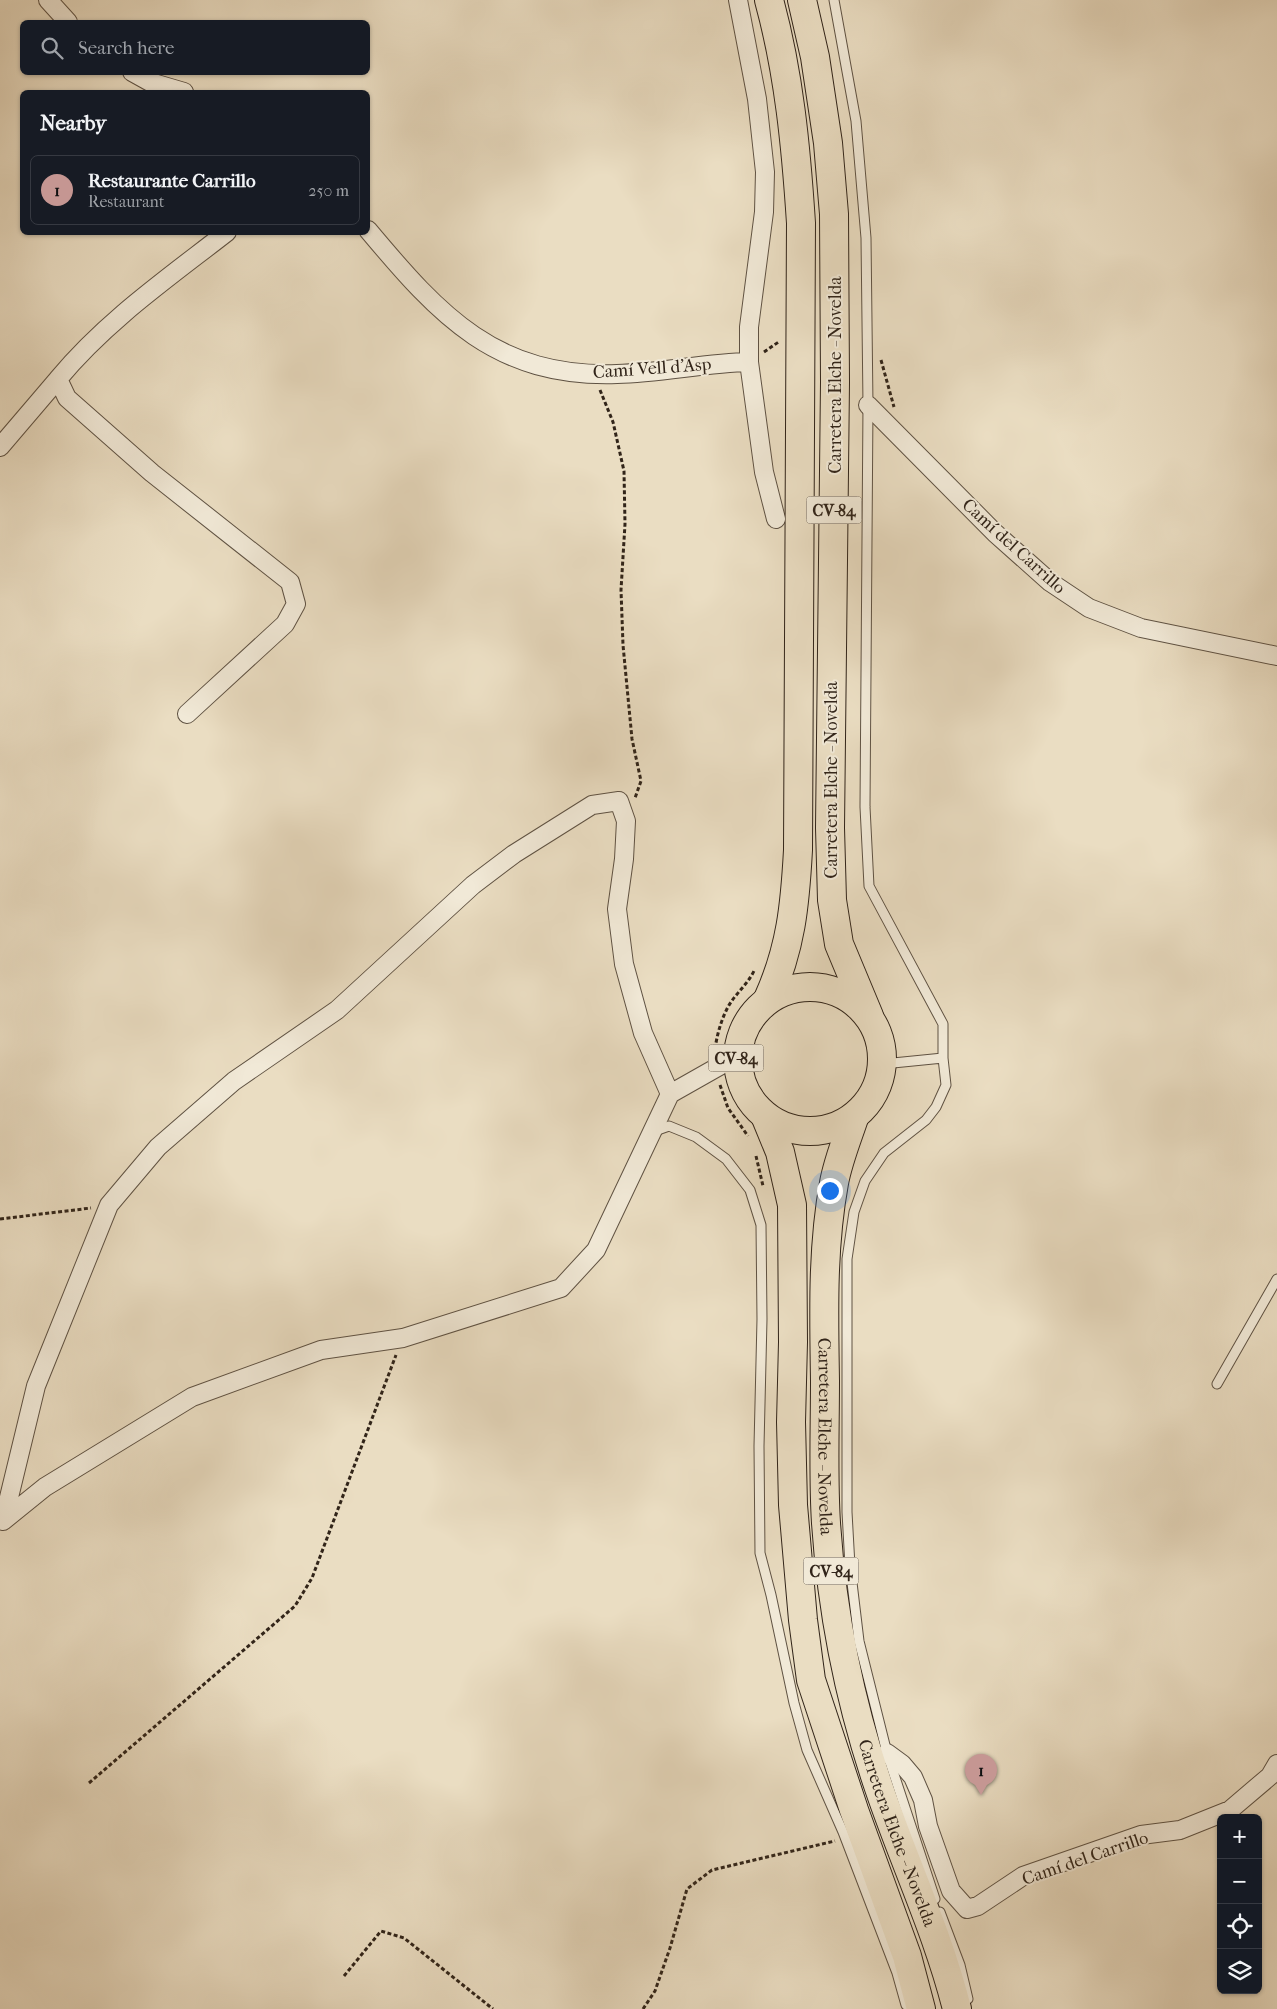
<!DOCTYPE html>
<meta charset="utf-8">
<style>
:root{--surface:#171b24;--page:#20242c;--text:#f1f3f6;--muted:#9ea1a6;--line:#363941;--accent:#c59692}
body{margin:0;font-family:"IM FELL French Canon",serif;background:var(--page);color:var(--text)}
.controls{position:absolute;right:15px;bottom:15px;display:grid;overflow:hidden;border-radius:8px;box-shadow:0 1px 4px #0004}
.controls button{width:45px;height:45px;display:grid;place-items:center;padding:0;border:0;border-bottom:1px solid var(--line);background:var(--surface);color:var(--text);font:25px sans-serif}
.you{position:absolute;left:829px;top:1190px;width:18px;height:18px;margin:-12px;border:4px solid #fff;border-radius:50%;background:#1a73e8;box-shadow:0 0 0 8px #1a73e833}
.badge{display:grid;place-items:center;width:32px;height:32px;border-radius:50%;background:var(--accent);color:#111;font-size:16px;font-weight:700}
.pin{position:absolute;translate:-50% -41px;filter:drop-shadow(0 1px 2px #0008)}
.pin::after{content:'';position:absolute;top:26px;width:18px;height:15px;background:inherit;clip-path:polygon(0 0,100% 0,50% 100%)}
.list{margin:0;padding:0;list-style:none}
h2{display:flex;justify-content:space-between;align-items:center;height:65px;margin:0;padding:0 20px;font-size:21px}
h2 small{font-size:16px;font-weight:400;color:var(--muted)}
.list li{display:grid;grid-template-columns:32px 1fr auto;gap:15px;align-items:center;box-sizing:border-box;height:70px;margin:0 10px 10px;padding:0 10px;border:1px solid var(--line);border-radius:8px}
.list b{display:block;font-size:19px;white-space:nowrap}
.list p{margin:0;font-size:16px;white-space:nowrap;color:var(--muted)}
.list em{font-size:16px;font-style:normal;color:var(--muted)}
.icon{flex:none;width:28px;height:28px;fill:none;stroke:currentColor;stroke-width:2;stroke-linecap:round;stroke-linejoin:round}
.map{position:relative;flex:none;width:1277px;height:2009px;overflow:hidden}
.search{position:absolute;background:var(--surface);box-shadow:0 1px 4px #0004;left:20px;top:20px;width:350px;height:55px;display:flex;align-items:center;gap:12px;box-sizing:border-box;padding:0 18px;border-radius:8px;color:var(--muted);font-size:19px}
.panel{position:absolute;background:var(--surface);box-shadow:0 1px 4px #0004;left:20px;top:90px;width:350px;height:145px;border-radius:8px}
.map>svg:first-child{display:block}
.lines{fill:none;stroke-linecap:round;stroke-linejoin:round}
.lane-casing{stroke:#5f5243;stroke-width:11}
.street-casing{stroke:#5f5243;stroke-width:20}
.primary-casing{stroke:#312419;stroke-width:30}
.path{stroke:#312419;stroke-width:3;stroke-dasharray:4 2.5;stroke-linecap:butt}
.lane{stroke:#f1e9d7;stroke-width:9}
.street{stroke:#f1e9d7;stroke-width:18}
.primary{stroke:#eaddc2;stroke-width:28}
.labels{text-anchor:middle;stroke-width:4;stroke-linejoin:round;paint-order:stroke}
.shield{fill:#f1e9d7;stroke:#6b5f52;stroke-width:1}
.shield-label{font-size:16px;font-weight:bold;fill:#312419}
.street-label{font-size:18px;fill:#312419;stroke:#f1e9d7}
</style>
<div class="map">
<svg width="1277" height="2009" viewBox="0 0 1277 2009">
<rect width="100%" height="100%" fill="#eaddc2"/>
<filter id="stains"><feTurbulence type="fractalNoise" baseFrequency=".004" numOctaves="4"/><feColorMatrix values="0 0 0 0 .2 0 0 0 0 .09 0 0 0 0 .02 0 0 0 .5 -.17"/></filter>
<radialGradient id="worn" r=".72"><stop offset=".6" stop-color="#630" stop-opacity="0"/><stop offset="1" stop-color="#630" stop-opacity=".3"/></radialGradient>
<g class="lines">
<!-- lane casing -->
<g class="lane-casing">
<path id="lane" d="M834,0l22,121 10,117 2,167 -3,402 4,79 74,138v34l3,27 -10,22 -10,13 -42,33 -19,28 -11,31 -7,47v253l3,54 9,75 28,112 48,146
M883,1064l60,-6
M652,1132l17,-6 27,11 30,22 24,31 11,35 1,94 -3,127 1,107 11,42 23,108 13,47 36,82 54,141 9,32
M1217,1384l60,-105
M940,1912l20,53 8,34"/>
</g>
<!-- street casing -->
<g class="street-casing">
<path id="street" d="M48,0l20,22
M738,0l19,99 8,73 -1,40 -15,115v35l15,110 12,47
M132,72l18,10 34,10
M368,230c72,86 128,148 249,144 44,-1 88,-11 132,-12
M868,405l127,128 55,49 39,26 52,20 136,28
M0,447l58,-68
M187,714l98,-90 11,-20 -6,-22 -138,-109 -85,-75 -9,-19c48,-58 110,-101 169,-147
M4,1518l32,-132 73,-181 49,-58 76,-66 103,-71 136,-125 41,-31 78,-49 27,-4 7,20 -2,38 -7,50 7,55 19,69 27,61
M3,1521l42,-34 147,-90 129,-47 82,-12 158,-50 35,-38 74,-156 53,-30 13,-1
M887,1753l15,11 11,13 10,23 5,26 23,65 16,18 11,-3 45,-30 118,-41 39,-5 50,-20 40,-34 7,-12"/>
</g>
<!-- primary casing -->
<g class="primary-casing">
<g id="primary">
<path d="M802,0l13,57 13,86 6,71 1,168 -5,446 2,72 7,44 30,72"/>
<circle cx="810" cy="1059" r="72"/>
<path d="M768,999c23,-51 27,-94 30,-149l3,-627c-5,-76 -12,-150 -32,-223"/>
<path d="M766,1118l14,34 12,53 1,137 -2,80 2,83 10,115 8,60 43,130 53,146 14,53"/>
<path id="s1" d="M854,1118c-7,21 -16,43 -20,65 -12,65 -10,132 -9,198 0,47 -2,95 1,142 6,90 24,180 53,265 25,74 59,145 78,221"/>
</g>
</g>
<!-- path -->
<path class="path" d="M764,352l16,-11
M881,360l13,47
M600,390l13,32 11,49 1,53 -4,66 2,55 9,94 9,42 -6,17
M715,1049c2,-14 6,-29 13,-42 7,-13 19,-22 26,-36
M720,1085l8,23 20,28
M756,1156l7,30
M0,1219l91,-11
M89,1783l206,-177 17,-28 84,-223
M344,1976l37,-45 23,7 89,71
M643,2009l12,-18 15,-43 17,-59 25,-19 123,-29"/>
<!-- lane -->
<use href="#lane" class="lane"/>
<!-- street -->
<use href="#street" class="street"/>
<!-- primary -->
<use href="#primary" class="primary"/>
</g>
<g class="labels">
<!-- shield labels -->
<g class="shield">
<rect x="806.5" y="496.5" width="55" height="27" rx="4"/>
<rect x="708.5" y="1044.5" width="55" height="27" rx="4"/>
<rect x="803.5" y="1557.5" width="55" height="27" rx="4"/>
</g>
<g class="shield-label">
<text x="834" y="516">CV-84</text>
<text x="736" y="1064">CV-84</text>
<text x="831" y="1577">CV-84</text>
</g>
<!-- street labels -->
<g class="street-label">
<text transform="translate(652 368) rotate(-4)" y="6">Camí Vell d'Asp</text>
<text transform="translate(835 375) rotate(-90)" y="6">Carretera Elche - Novelda</text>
<text transform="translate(1014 546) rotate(42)" y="6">Camí del Carrillo</text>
<text transform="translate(831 780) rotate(-90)" y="6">Carretera Elche - Novelda</text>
<text dy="6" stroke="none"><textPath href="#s1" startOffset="322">Carretera Elche - Novelda</textPath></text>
<text dy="6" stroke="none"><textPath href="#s1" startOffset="728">Carretera Elche - Novelda</textPath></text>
<text transform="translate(1085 1858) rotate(-19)" y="6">Camí del Carrillo</text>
</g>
</g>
<rect width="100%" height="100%" filter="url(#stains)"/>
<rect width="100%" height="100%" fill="url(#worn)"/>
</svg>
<div class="controls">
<button>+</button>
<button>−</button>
<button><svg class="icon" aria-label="locate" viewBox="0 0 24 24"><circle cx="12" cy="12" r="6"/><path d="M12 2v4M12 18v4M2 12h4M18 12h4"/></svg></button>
<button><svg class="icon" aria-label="layers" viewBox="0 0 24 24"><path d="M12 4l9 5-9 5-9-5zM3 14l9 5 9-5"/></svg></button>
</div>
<div class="you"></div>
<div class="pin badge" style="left:981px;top:1795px">1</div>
<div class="search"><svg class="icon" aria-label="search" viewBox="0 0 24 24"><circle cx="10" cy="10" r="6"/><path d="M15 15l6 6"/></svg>Search here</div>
<section class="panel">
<h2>Nearby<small></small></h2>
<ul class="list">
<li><span class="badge">1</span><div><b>Restaurante Carrillo</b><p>Restaurant</p></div><em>250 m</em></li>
</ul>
</section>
</div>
